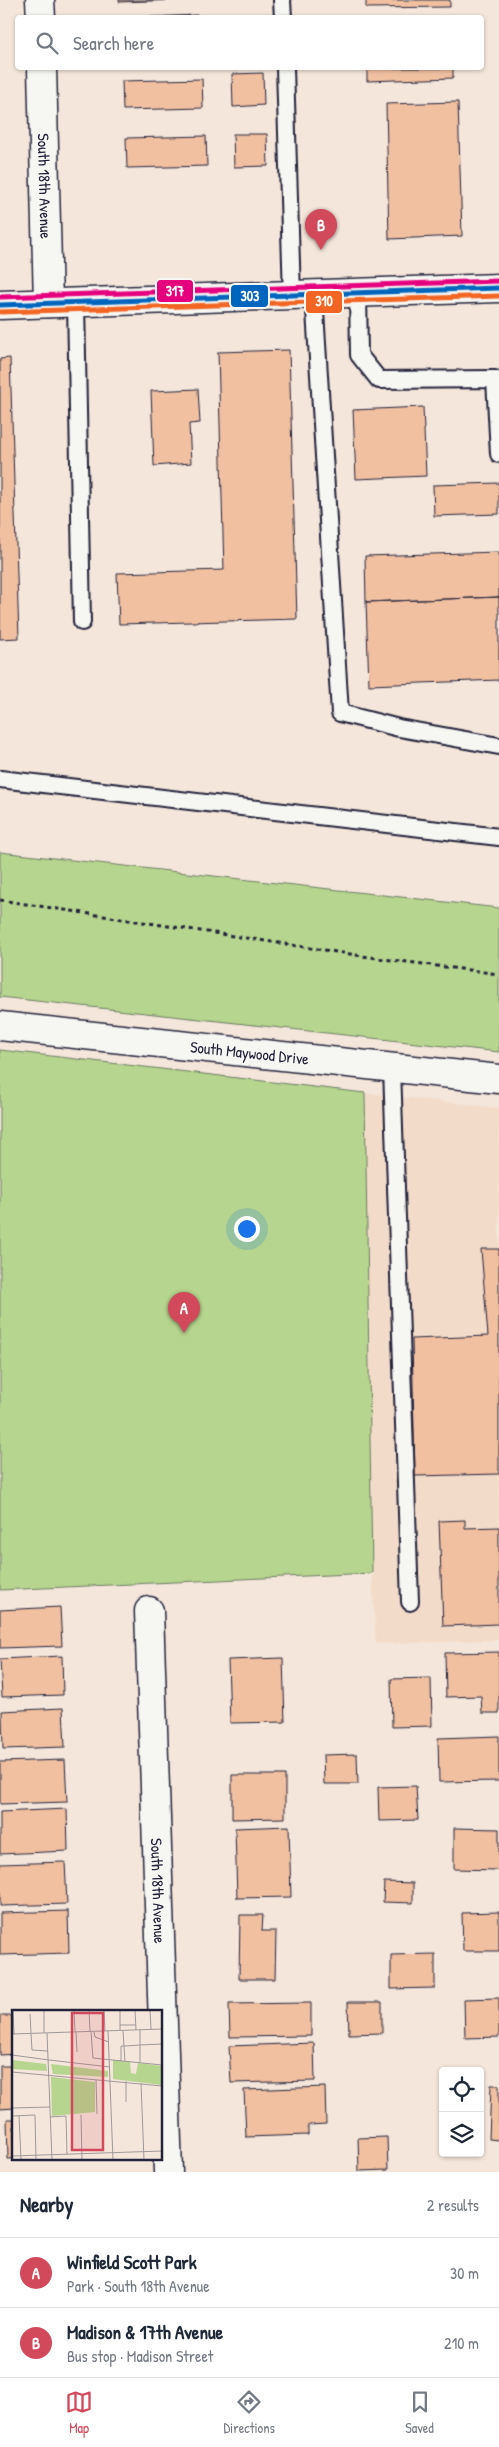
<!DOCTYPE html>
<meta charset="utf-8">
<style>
:root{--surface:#fff;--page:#f6f6f7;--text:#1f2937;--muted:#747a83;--line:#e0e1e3;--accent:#d1495b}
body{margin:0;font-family:"Patrick Hand",sans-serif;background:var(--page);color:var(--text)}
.controls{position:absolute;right:15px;bottom:15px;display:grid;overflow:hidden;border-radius:5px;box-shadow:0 1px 4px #0004}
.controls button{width:45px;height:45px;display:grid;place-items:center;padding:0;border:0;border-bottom:1px solid var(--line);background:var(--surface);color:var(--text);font:25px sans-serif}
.you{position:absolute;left:246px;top:1228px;width:18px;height:18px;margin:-12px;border:4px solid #fff;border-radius:50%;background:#1a73e8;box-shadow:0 0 0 8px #1a73e833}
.badge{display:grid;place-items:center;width:32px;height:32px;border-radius:50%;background:var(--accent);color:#fff;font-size:16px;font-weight:700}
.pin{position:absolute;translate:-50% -41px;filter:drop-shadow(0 1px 2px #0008)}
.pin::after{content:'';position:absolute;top:26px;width:18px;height:15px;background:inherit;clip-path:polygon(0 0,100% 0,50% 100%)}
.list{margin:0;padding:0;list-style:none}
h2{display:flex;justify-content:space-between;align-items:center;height:65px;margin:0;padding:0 20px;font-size:21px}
h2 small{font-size:16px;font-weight:400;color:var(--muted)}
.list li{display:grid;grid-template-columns:32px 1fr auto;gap:15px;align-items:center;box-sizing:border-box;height:70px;padding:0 20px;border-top:1px solid var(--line)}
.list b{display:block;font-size:19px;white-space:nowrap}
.list p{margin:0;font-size:16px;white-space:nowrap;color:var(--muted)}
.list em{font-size:16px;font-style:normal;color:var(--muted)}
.icon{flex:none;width:28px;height:28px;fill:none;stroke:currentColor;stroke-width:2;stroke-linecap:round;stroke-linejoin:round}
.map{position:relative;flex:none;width:499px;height:2172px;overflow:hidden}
.search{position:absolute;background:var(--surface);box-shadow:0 1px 4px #0004;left:15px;right:15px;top:15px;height:55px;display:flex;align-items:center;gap:12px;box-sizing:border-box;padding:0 18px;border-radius:5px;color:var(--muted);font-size:19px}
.sheet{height:205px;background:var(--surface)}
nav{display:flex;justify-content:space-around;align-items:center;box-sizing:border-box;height:70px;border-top:1px solid var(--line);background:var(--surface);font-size:14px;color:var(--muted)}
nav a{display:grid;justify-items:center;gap:2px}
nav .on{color:var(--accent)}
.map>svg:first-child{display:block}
.built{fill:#f3dbc9}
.green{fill:#b6d58e;stroke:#6c7c64}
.building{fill:#f1c0a1;stroke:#22223b}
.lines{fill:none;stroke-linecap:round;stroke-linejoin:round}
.lane-casing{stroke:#22223b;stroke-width:20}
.street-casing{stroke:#22223b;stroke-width:31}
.secondary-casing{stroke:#22223b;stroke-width:31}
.path{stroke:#22223b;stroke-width:3;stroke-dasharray:4 4;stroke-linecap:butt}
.lane{stroke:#f6f6f2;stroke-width:16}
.street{stroke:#f6f6f2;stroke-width:28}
.secondary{stroke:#f6f6f2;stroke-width:28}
.bus-1-casing{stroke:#f6f6f2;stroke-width:9}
.bus-2-casing{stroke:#f6f6f2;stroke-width:9}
.bus-3-casing{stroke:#f6f6f2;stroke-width:9}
.bus-1{stroke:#0065bd;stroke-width:5}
.bus-2{stroke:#f26522;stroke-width:5}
.bus-3{stroke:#e5007d;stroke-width:5}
.labels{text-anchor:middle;stroke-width:4.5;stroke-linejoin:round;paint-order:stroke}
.street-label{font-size:16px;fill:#22223b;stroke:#f6f6f2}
.inset-road{fill:none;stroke:#a0989a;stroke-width:1}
.view{fill:#d1495b;fill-opacity:0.15;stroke:#d1495b;stroke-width:2.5}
.inset-edge{fill:none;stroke:#22223b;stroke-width:2.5}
.line-badge{stroke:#f6f6f2;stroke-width:2}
.badge-label{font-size:14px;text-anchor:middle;font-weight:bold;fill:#fff}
</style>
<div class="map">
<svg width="499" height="2172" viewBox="0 0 499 2172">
<rect width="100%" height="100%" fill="#f4e6da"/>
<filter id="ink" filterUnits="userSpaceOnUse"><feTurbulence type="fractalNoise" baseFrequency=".02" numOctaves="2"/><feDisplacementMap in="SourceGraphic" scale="10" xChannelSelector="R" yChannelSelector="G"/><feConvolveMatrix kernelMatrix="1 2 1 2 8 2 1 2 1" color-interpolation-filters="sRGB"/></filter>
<g filter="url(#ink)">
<!-- built -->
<path class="built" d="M365,1093l134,15v532l-123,4 -4,-71z"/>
<!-- green -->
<path class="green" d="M0,852l499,56v144l-499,-55z
M0,1050l365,43 7,480 -372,17z"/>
<!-- building -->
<path class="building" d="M119,0h61l-61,2z
M366,0h84v7l-84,1z
M198,15v3h-75z
M367,68h86v10l-86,3z
M263,73l1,32 -31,2 -1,-33z
M202,79l1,29 -80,2 -1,-29z
M458,102l4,134 -73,3 -3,-135z
M233,134h34l1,32 -34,1z
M206,136l1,30 -80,2 -1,-30z
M289,350l8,269 -178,5 -2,-51 107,-3 -6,-218z
M10,358l9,280 -19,1v-280z
M198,389l2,34 -11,1 2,39 -37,3 -3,-75z
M423,407l3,69 -70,3 -3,-69z
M499,483v31l-65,2 -1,-31z
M499,552v45l-133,5 -1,-46z
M499,597v83l-130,5 -3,-83z
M481,1249h18v225l-84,2 -3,-137 76,-3z
M465,1520v8l34,-1v97l-56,2 -4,-105z
M60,1607l2,39 -62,2v-38z
M499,1652v61h-17l-1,-17 -35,1 -1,-44z
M62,1656l1,39 -61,2 -2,-38z
M283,1658l2,64 -55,1 -2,-63z
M431,1678l1,48 -40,1 -1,-48z
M63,1708l2,39 -62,2 -1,-38z
M499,1736v45l-60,1 -1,-44z
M357,1754l1,30h-34l-1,-29z
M65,1760l2,42 -67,2v-42z
M232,1775h53v43l-53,1z
M416,1786l2,34 -39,1 -1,-34z
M67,1809l1,42 -68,3v-42z
M289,1826l2,71 -54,1 -2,-70z
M454,1828l45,1v41l-45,-1z
M65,1862l2,42 -67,2v-42z
M384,1882l29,1v20l-30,-1z
M68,1911l1,42 -69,2v-42z
M499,1912v39h-36l-1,-38z
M240,1915h23l-1,16h14l-1,48h-36z
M435,1954v34l-44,1v-34z
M499,1998v39l-34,1 -1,-39z
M348,2002h34v31l-33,1z
M311,2003v33l-81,1 -1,-33z
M0,2016h14v38l-14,1z
M314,2043l1,38 -84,2 -2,-37z
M0,2066h14v42l-14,1z
M491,2085h8v55l-10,-1z
M325,2087l1,37 -18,1v10l-62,2 -2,-47z
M7,2119h7v39h9l-15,1z
M387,2137l1,33 -29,1 -1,-33z"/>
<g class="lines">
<!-- lane casing -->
<g class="lane-casing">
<path id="lane" d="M282,0l1,18
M285,68l7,228
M358,293l1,62 20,25 116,-1 4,75
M314,295l26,418 59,15 100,18
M76,303l6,319
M0,779l499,58
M392,1068l18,534"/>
</g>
<!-- street casing -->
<g class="street-casing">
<g id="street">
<path d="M40,0l1,18"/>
<path id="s1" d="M42,68l6,235"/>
<path id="s2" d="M149,1611l19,561"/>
</g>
</g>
<!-- secondary casing -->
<g class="secondary-casing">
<g id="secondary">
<path d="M0,305l499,-17"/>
<path id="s3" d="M0,1026l499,53"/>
</g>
</g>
<!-- path -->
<path class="path" d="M0,900l369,57 130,17"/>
<!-- lane -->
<use href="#lane" class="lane"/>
<!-- street -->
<use href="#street" class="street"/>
<!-- secondary -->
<use href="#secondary" class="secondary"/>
<!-- bus-1 casing -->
<g class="bus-1-casing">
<path id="bus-1" d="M0,305l499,-17"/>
</g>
<!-- bus-2 casing -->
<g class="bus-2-casing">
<path id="bus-2" d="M0,312l499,-16"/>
</g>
<!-- bus-3 casing -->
<g class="bus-3-casing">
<path id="bus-3" d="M0,297l499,-16"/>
</g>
<!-- bus-1 -->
<use href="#bus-1" class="bus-1"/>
<!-- bus-2 -->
<use href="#bus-2" class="bus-2"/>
<!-- bus-3 -->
<use href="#bus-3" class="bus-3"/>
</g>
</g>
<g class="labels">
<!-- street labels -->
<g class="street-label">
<text dy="6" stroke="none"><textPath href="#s1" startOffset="118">South 18th Avenue</textPath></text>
<text dy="6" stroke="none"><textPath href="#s3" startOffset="251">South Maywood Drive</textPath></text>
<text dy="6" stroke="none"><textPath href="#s2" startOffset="280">South 18th Avenue</textPath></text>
</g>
</g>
<!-- overview -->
<g transform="translate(12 2010)">
<rect width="150" height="150" fill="#f4e6da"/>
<path d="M0,50l34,4 1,7 -35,-2zM101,50l17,2 1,11 5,1 2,-11 24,3v19l-49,-6zM39,54l57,7v6l-55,-3zM39,67l44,5v30l-43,4z" fill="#b6d58e"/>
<path class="inset-road" d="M1,0l1,24M32,0v23M62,0l1,22M77,0l1,22M92,0l1,21M108,0v20M123,0l1,20M138,0l1,19M18,4l1,19M108,15h16M128,20v32M96,21l5,129M111,21l2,30M64,22l1,20M79,22l2,26 69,7M82,22l1,5 14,5M35,23l5,127M0,24l150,-5M19,24l1,16 16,1M128,35l22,-1M113,36l15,-1M0,45l37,5M37,50l61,7M109,51v-15h4M0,62l150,14M84,70l1,34M114,71v21M129,73l3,77M0,98l38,-1M69,105l1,45M0,106l23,-1 1,45M7,106l2,44M38,107l16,-1 1,38M0,146l150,-5"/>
<path class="view" d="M60,3h31v137h-31z"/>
<rect width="150" height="150" class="inset-edge"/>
</g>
<g class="line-badge">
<rect x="156" y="279" width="38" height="24" rx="5" fill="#e5007d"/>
<rect x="230" y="284" width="39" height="24" rx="5" fill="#0065bd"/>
<rect x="305" y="290" width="38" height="24" rx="5" fill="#f26522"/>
</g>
<g class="badge-label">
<text x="175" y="296">317</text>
<text x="250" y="301">303</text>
<text x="324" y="306">310</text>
</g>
</svg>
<div class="controls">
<button><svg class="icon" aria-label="locate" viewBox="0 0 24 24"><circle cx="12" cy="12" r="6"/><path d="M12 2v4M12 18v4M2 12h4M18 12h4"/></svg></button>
<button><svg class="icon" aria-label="layers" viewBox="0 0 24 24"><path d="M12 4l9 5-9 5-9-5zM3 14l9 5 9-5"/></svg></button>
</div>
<div class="you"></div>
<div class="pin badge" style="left:184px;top:1333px">A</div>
<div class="pin badge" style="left:321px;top:250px">B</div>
<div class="search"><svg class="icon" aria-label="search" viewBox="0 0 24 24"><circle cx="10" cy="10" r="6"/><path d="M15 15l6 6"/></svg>Search here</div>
</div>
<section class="sheet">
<h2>Nearby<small>2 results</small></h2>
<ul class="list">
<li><span class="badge">A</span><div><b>Winfield Scott Park</b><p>Park · South 18th Avenue</p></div><em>30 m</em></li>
<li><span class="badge">B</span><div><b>Madison &amp; 17th Avenue</b><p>Bus stop · Madison Street</p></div><em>210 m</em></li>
</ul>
</section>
<nav>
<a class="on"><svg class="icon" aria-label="map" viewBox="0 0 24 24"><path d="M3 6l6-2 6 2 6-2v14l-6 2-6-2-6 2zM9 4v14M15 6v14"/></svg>Map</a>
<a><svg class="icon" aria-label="directions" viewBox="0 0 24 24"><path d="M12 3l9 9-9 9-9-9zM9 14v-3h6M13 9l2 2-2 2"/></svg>Directions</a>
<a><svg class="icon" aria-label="saved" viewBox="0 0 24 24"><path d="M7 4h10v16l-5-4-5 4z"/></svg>Saved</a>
</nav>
